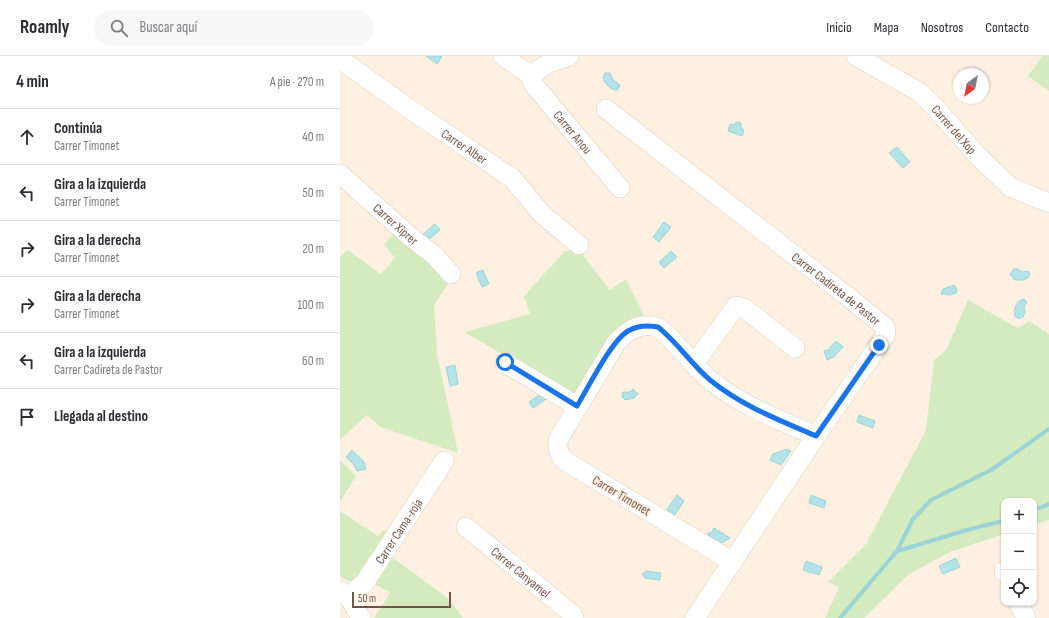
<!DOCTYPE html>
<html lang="es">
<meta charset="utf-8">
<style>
:root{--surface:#fff;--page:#f7f7f7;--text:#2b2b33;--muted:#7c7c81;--line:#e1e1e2}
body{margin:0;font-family:"Sofia Sans Condensed",sans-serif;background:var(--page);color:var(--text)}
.controls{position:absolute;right:12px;bottom:12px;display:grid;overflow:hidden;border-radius:8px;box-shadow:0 1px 3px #0004}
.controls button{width:36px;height:36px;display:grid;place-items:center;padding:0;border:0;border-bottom:1px solid var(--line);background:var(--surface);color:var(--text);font:20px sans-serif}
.compass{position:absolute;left:613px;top:12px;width:36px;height:36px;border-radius:50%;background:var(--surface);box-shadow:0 1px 3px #0004;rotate:212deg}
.scale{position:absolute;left:12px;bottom:10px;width:99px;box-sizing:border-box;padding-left:4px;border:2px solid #755447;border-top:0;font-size:11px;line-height:14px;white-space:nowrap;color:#755447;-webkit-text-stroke:3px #fff4e7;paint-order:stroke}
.stop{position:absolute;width:12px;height:12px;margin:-9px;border:3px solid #1a73e8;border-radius:50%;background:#fff}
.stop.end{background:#1a73e8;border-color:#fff;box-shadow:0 1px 4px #0008}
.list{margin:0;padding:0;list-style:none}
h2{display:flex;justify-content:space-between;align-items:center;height:52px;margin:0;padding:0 16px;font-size:17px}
h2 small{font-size:13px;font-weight:400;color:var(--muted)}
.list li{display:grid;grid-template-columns:26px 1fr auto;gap:12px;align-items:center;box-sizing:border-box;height:56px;padding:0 16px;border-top:1px solid var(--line)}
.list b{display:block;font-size:15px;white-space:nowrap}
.list p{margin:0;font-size:13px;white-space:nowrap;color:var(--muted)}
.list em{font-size:13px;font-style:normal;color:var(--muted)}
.icon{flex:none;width:22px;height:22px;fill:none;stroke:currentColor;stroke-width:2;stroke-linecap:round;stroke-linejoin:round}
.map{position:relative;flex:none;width:709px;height:562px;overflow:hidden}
header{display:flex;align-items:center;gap:24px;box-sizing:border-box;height:56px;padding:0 20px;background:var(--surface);border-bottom:1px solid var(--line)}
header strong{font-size:19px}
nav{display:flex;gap:22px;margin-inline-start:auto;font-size:14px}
.search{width:280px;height:36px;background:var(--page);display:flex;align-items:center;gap:10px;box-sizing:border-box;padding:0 14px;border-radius:22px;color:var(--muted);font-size:15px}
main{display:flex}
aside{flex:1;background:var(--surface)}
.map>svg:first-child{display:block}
.green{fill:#d4ebbf}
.water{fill:#b4e3e7;stroke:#9ad4d9}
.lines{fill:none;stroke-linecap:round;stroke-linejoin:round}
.stream{stroke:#9ad4d9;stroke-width:4}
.minor-casing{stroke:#e3cdbf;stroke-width:20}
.minor{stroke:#fff;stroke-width:19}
.route{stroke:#1a73e8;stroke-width:5}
.labels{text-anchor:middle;stroke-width:3.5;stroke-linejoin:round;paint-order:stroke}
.street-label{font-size:13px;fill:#755447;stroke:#fff4e7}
</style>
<header>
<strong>Roamly</strong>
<div class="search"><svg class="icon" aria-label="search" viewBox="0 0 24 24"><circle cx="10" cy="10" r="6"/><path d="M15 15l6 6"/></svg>Buscar aquí</div>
<nav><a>Inicio</a><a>Mapa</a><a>Nosotros</a><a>Contacto</a></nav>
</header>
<main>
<aside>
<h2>4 min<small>A pie · 270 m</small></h2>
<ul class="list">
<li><svg class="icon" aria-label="ahead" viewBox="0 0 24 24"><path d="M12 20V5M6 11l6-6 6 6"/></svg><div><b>Continúa</b><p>Carrer Timonet</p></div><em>40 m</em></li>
<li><svg class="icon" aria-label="left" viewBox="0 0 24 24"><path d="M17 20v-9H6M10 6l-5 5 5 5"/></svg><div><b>Gira a la izquierda</b><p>Carrer Timonet</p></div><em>50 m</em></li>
<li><svg class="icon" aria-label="right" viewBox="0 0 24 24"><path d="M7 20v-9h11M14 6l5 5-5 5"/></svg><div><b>Gira a la derecha</b><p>Carrer Timonet</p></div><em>20 m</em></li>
<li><svg class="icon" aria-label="right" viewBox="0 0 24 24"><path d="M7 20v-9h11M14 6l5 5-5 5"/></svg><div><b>Gira a la derecha</b><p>Carrer Timonet</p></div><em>100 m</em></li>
<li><svg class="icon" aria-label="left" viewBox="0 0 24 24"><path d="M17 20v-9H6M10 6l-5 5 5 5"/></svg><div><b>Gira a la izquierda</b><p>Carrer Cadireta de Pastor</p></div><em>60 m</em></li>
<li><svg class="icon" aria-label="arrive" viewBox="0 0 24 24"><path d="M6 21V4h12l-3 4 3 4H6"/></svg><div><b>Llegada al destino</b></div></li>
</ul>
</aside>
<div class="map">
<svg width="709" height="562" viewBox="0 0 709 562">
<rect width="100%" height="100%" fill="#fdf0e0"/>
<!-- green -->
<path class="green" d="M702,0h7v35l-21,-15z
M54,177l39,29 16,20 -15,23 3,48 21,100 -78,-26 -13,-12 -27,25v-183l8,-7 33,24 14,-16 -11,-13z
M239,194l31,40 16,-11 18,37 -12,3 -55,79 -113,-66 66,-18 -6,-18 41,-45z
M628,244l50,28 11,-7 20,13v186l-15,5v-24h-30v33l-54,18 -41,22 -45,44h-39l14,-31 -11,-5 38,-38 60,-114 8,-70 12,-10z
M0,404l16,16 -16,26z
M0,455l38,25 5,-6 7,4c-7,10 -27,47 -39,47 -4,0 -8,-3 -11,-5z
M52,501l56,41 15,20h-89l16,-25 -17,-10z"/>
<!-- water -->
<path class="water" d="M86,0h15l1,1 -5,7z
M265,17h5l3,7 7,5 -2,5c-7,0 -14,-6 -15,-13z
M396,66l5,1v5l3,2 -2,6 -14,-5 2,-7 4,1z
M557,91l13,15 -7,6 -14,-15z
M324,166l7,5 -12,15 -6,-5z
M95,168l5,6 -12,10 -5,-6z
M331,195l6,6 -13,11 -5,-6z
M674,213h4l4,3 6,-1 2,3 -2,4 -5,2h-8l-5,-6z
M143,214l6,14 -7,3 -6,-14z
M614,229l3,4 -1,4 -6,2 -9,-1 2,-5z
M684,243l3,3 -3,5 1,6 -2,4 -4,2 -4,-3c-2,-7 1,-15 9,-17z
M496,285l7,6 -9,10 -7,3 -3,-9 4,-1z
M115,309l3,19 -8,2 -4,-19z
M293,333l5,5 -4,4 -9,2 -3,-3 1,-5h7z
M202,337l4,6 -13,9 -4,-6z
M519,359l16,6 -2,7 -16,-6z
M447,393l4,2 -10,14 -11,-5 3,-6z
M12,394l12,12 2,7 -9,2 -3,-6 -8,-8z
M337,439l7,6 -10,15 -8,-5z
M471,439l15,6 -2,7 -15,-5z
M374,472l16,10 -8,5 -13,-7 -1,-3h3z
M616,502l4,9 -17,7 -4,-8z
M466,505l16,6 -3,8 -16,-5z
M306,515l15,2 -1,7 -15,-2 -3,-4z"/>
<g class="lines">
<!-- stream -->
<path class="stream" d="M694,454l15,-6
M557,495c36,-10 71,-23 107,-30
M500,562l57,-67 16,-32 18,-19 60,-30 58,-41"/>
<!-- minor casing -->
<g class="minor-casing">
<g id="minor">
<path id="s1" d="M163,0l27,19 4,10 86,103"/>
<path id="s2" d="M516,0l63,36 15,14 44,50 32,31 39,16"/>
<path id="s3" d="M0,3l71,51 101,68 30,36 37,31"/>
<path d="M190,19l19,-12 20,-7"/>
<path id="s4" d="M266,53l246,191 33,27c3,7 -2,12 -6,18l-63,91 -121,182"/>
<path id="s5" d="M0,118l73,65 21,16 17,19"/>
<path d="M165,307l72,43"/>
<path d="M354,308l42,-58 8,2 51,40"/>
<path id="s6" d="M126,471l105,86 3,5"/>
<path d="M393,506l-168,-101c-6,-7 -9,-13 -6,-23l57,-95c13,-14 22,-20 42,-16 20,16 33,37 52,53 32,26 69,40 106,56"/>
<path d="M664,515v1"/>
<path d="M0,535l9,6 12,21"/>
<path id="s7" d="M9,541l16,-15 79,-121"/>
<path d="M679,547l7,15"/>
</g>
</g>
<!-- minor -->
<use href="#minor" class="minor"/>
</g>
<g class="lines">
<!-- route -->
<path class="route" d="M165,306l72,44c11,-18 34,-65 51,-75 10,-6 20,-6 30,-4 20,16 33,37 52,53 32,26 69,40 106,56l63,-91"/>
</g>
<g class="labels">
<!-- street labels -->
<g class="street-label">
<text dy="5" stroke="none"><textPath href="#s2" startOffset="124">Carrer del Xop</textPath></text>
<text dy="5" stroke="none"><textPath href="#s1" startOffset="105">Carrer Anou</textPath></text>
<text dy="5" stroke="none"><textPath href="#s3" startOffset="152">Carrer Alber</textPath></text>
<text dy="5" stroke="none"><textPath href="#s5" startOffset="75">Carrer Xiprer</textPath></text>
<text dy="5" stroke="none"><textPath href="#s4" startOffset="292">Carrer Cadireta de Pastor</textPath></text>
<text transform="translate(282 439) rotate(31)" y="5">Carrer Timonet</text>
<text dy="5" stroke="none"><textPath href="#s7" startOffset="83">Carrer Cama-roja</textPath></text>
<text dy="5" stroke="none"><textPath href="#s6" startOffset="71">Carrer Canyamel</textPath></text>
</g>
</g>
</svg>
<div class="controls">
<button>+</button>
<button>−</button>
<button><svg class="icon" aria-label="locate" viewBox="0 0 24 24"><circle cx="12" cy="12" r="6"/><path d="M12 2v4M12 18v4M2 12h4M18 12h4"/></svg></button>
</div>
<svg class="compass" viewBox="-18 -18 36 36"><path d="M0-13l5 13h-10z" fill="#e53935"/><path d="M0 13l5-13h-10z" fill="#7c7c81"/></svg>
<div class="scale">50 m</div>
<div class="stop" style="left:165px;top:306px"></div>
<div class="stop end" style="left:539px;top:289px"></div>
</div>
</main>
